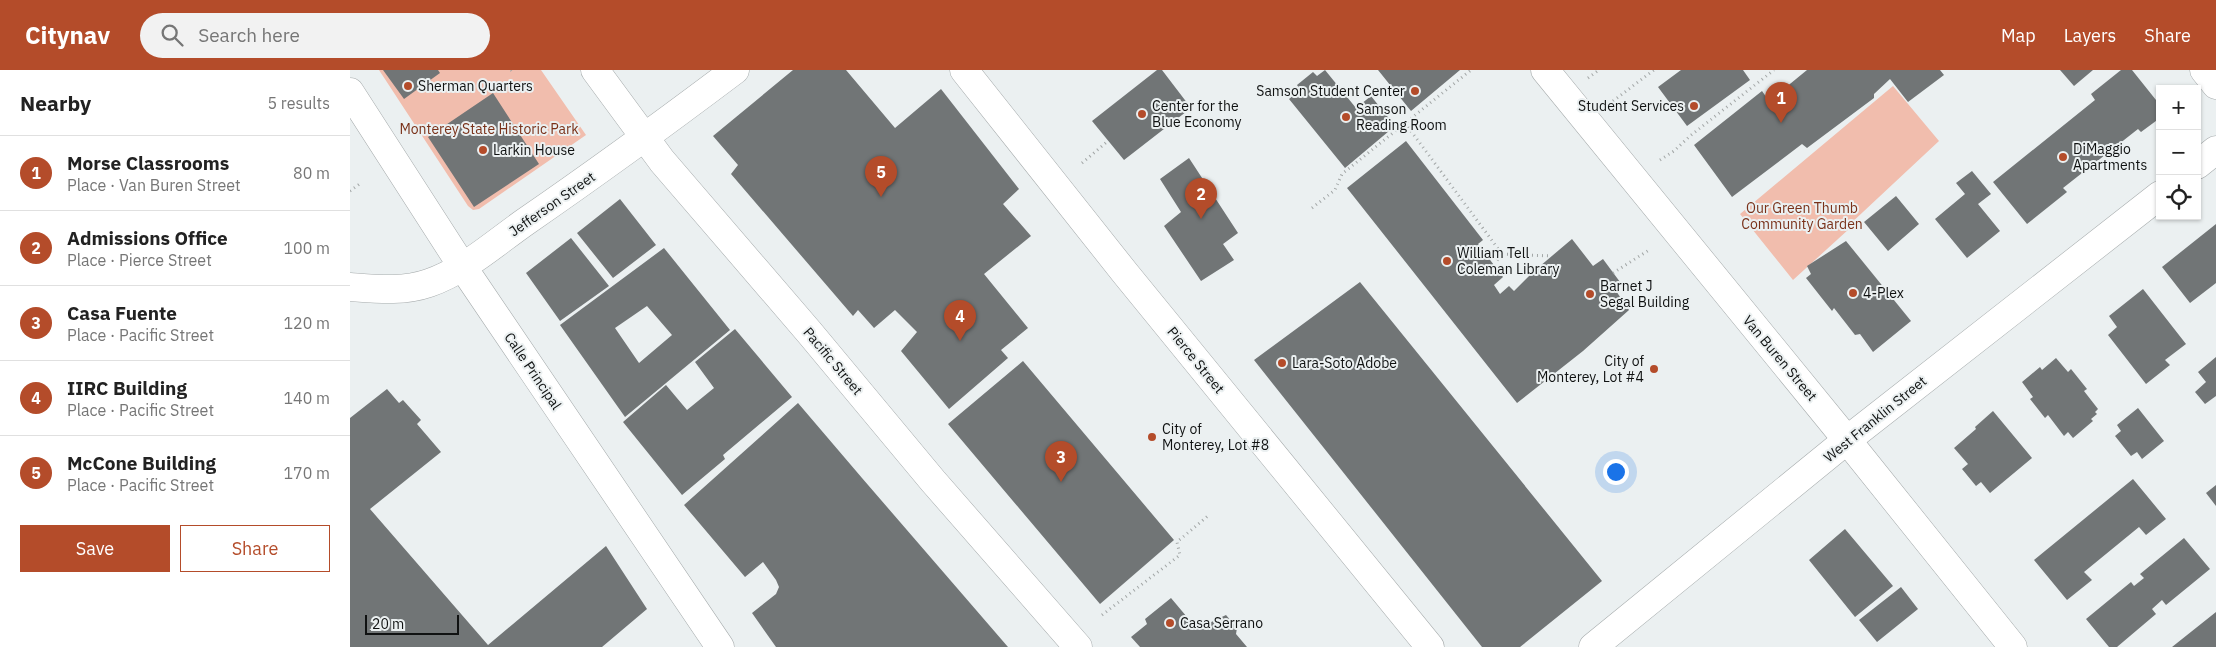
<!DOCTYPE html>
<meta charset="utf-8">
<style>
:root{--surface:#fff;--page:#f2f2f2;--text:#222;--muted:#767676;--line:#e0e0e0;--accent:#b44c2a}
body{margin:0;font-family:"IBM Plex Sans",sans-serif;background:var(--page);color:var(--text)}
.controls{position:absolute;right:15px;top:15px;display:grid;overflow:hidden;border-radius:0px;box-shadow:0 1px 4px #0004}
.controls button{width:45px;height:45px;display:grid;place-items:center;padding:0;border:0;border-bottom:1px solid var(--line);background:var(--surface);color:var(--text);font:25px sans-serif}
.scale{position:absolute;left:15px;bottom:12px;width:94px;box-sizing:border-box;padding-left:5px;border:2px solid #101212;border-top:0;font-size:14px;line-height:18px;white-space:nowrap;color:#101212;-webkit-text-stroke:4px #ebf0f1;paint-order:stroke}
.you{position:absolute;left:1265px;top:401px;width:18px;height:18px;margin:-12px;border:4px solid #fff;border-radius:50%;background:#1a73e8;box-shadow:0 0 0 8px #1a73e833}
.badge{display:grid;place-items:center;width:32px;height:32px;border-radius:50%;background:var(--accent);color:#fff;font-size:16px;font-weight:700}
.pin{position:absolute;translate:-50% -41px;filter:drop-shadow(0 1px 2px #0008)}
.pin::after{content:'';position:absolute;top:26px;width:18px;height:15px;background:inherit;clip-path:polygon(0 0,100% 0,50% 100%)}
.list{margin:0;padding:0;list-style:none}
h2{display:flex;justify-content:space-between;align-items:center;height:65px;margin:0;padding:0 20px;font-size:21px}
h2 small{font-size:16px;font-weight:400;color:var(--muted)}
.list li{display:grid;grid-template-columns:32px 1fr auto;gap:15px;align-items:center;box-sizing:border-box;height:75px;padding:0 20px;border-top:1px solid var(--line)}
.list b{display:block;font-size:19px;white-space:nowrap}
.list p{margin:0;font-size:16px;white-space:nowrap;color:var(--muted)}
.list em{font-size:16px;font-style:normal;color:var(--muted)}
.actions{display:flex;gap:10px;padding:15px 20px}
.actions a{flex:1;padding:11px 0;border:1px solid var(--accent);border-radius:0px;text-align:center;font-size:18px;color:var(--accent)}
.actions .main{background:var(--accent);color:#fff}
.icon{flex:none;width:28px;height:28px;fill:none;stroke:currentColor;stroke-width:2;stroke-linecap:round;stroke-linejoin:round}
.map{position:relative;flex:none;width:1866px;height:577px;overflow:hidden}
header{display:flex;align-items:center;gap:30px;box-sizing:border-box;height:70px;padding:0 25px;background:var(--accent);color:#fff}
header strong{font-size:24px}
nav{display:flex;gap:28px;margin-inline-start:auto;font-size:18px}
.search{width:350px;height:45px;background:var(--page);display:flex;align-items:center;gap:12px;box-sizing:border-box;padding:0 18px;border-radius:28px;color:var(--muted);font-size:19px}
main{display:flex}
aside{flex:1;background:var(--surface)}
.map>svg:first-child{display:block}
.green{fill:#f1bdad}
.building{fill:#717576;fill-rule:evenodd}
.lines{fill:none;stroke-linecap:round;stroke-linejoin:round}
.street-casing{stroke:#a6abac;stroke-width:29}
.secondary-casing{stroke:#a6abac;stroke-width:29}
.path{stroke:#a2a6a6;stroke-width:3;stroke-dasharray:1 4;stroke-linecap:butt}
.street{stroke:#fff;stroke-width:28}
.secondary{stroke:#fff;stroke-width:28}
.poi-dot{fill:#b44c2a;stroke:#ebf0f1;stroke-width:2}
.labels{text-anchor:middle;stroke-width:4;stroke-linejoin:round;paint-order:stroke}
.poi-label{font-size:14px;fill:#101212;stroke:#ebf0f1;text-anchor:start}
.park-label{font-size:14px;fill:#793119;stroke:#ebf0f1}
.street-label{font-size:14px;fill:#101212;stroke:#ebf0f1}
</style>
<header>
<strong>Citynav</strong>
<div class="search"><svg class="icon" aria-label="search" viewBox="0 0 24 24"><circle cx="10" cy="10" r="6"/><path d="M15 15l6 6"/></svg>Search here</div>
<nav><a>Map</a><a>Layers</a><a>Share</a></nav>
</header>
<main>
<aside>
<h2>Nearby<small>5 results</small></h2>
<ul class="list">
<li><span class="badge">1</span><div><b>Morse Classrooms</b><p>Place · Van Buren Street</p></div><em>80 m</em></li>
<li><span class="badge">2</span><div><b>Admissions Office</b><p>Place · Pierce Street</p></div><em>100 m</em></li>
<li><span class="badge">3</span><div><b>Casa Fuente</b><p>Place · Pacific Street</p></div><em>120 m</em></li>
<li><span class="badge">4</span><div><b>IIRC Building</b><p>Place · Pacific Street</p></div><em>140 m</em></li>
<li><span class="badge">5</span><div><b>McCone Building</b><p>Place · Pacific Street</p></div><em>170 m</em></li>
</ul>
<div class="actions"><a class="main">Save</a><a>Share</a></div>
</aside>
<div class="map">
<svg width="1866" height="577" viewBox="0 0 1866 577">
<rect width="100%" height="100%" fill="#ebf0f1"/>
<!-- green -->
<path class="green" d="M29,0h162l45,65 -107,74 -6,1 -5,-4z
M1543,16l46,55 -91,85 1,3 -56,51 -53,-66z"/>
<!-- building -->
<path class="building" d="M33,0h55l2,3 -36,26z
M443,0h53l49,58 46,-39 78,100 -16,15 28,32 -47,38 44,54 -27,22 7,8 -59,51 -48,-58 16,-19 -22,-22 -21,18 -16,-18 -5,6 -122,-142 7,-9 -25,-29z
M807,0h5l29,38 -67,52 -32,-39z
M975,0l31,38 15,-12 24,30 -50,42 -56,-69 11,-9 -3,-5 16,-13 4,4z
M1028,0h82l-49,41z
M1331,0h62l7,10 -63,46 -29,-39z
M1457,0h133l4,5 -36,27 -18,-23 -16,15v4l-67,50 -5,-4 -70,53 -38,-52 68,-54 7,10z
M1710,0h33l-19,16z
M1771,0h11l28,35v13l-19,14 -3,-3 -75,59 4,4 -40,32 -34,-42 102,-82 -4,-6z
M143,23l46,71 -65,43 -46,-70z
M1056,71l77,99 -5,4 25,33 -9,8 6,9 9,-8 5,5 19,-19 39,-33 21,27 10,-7 17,23 -6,6 15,22 -46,41 -66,52 -170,-215z
M839,88l49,75 -15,11 11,16 -33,21 -37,-55 17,-14 -21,-33z
M1622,101l19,23 -13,10 22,27 -33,27 -32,-39 30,-25 -9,-11z
M1546,126l23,28 -31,27 -24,-29z
M270,129l36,46 -43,33 -36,-45z
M1866,154v59l-26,20 -28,-36z
M221,168l38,48 -49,35 -34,-48z
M1496,171l65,80 -38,31 -13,-18 -5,1 -21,-27 -2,3 -26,-33 5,-4 -4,-8z
M314,178l66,82 -105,87 -65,-92zM297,236l25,29 -33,28 -24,-35z
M1010,212l242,299 -82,66h-38l-228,-287z
M1793,219l43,55 -21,16 5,5 -24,19 -38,-49 9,-8 -8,-11z
M385,259l57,68 -69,58 2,4 -43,36 -59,-73 43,-37 21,25 27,-22 -19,-26z
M1866,287v39l-11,8 -10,-12 11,-10 -8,-10z
M1706,288l12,14 3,-3 16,20 -3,2 14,18 -3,3 2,2 -6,5 2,2 -20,17 -5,-6 -4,4 -16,-21 -3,3 -15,-19 3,-2 -11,-15 18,-15 2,3z
M673,291l151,179 -74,64 -152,-180z
M37,319l12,14 4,-3 18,20 -4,4 24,28 -71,57 118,136 118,-99 41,63 -45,38h-252v-229z
M448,333l64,75 146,169h-232l-24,-34 24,-19 3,-7 -3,-7 -13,-18 -18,15 -61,-72z
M1788,338l26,33 -22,18 -5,-7 -6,4 -16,-20 6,-5 -4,-6z
M1643,341l39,47 -42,35 -9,-11 -5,4 -14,-17 6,-5 -14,-16 22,-19 -1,-2z
M1783,409l33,40 -20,16 -7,-8 -55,45 8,8 -25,20 -33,-40z
M1866,415v21l-10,-13z
M1495,459l48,57 -38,31 -46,-57z
M1834,468l26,31 -44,36 -4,-5 -10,9 4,5 -39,33h-8l-23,-28 45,-37 3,4 10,-8 -4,-4z
M1551,517l17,22 -41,33 -18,-22z
M821,528l21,25 13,2 21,-10 11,13 -1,6 11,13h-107l-9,-10 16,-13 -2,-5z
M1866,542v35h-44z"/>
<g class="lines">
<!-- street casing -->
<g class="street-casing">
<path id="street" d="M614,0l161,203 305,374
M1195,0l302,370 166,207
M1854,0l12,15
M0,22l112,174 258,381"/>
</g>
<!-- secondary casing -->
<g class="secondary-casing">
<path id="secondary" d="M245,0l67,91 147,171 124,149 145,166
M1847,95l19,-15
M0,217c27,2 53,5 79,-4 35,-12 66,-40 96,-61 71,-49 141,-100 210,-152
M1243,577l254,-207 313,-245"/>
</g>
<!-- path -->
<path class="path" d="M161,0l1,1
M1238,8l11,-8
M1259,34l45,-34
M1055,53l97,131 -7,9
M1310,90l14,-9 16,-15 84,-66
M732,93l26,-22
M0,121l11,-8
M962,138l23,-18 7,-16 129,-104
M1152,184l50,2
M1263,203l36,-23
M752,545l78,-60 -3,-13 32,-27"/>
<!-- street -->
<use href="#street" class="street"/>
<!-- secondary -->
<use href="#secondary" class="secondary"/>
</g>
<!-- markers -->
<g class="poi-dot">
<circle cx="58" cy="16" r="5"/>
<circle cx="1065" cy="21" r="5"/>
<circle cx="1344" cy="36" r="5"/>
<circle cx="792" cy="44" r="5"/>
<circle cx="996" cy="47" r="5"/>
<circle cx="133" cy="80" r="5"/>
<circle cx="1713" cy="87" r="5"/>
<circle cx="1097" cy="191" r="5"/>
<circle cx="1503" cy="223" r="5"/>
<circle cx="1240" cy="224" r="5"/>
<circle cx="932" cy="293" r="5"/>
<circle cx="1304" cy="299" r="5"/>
<circle cx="802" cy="367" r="5"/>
<circle cx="820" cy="553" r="5"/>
</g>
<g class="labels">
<!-- poi labels -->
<g class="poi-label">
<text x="68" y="21">Sherman Quarters</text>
<text x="1055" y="26" text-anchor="end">Samson Student Center</text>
<text x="802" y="41">Center for the<tspan x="802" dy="16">Blue Economy</tspan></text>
<text x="1334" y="41" text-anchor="end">Student Services</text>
<text x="1006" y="44">Samson<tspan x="1006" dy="16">Reading Room</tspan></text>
<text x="1723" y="84">DiMaggio<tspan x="1723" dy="16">Apartments</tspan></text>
<text x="143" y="85">Larkin House</text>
<text x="1107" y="188">William Tell<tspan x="1107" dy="16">Coleman Library</tspan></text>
<text x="1250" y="221">Barnet J<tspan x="1250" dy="16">Segal Building</tspan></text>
<text x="1513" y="228">4-Plex</text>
<text x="1294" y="296" text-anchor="end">City of<tspan x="1294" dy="16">Monterey, Lot #4</tspan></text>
<text x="942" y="298">Lara-Soto Adobe</text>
<text x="812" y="364">City of<tspan x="812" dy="16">Monterey, Lot #8</tspan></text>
<text x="830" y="558">Casa Serrano</text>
</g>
<!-- park labels -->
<g class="park-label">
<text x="139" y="64">Monterey State Historic Park</text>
<text x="1452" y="143">Our Green Thumb<tspan x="1452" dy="16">Community Garden</tspan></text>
</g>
<!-- street labels -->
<g class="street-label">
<text transform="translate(202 134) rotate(-35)" y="5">Jefferson Street</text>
<text transform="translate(1430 288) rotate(50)" y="5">Van Buren Street</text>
<text transform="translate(846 290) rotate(51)" y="5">Pierce Street</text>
<text transform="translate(483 291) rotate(50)" y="5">Pacific Street</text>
<text transform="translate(183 301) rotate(56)" y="5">Calle Principal</text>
<text transform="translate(1525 349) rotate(-39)" y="5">West Franklin Street</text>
</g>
</g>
</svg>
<div class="controls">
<button>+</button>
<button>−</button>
<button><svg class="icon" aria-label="locate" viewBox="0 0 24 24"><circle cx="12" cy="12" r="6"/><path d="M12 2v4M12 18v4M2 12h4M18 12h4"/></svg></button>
</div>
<div class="scale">20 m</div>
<div class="you"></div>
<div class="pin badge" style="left:1431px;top:53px">1</div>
<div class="pin badge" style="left:851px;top:149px">2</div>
<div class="pin badge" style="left:711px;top:412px">3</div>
<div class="pin badge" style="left:610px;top:271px">4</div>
<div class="pin badge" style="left:531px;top:127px">5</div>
</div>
</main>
